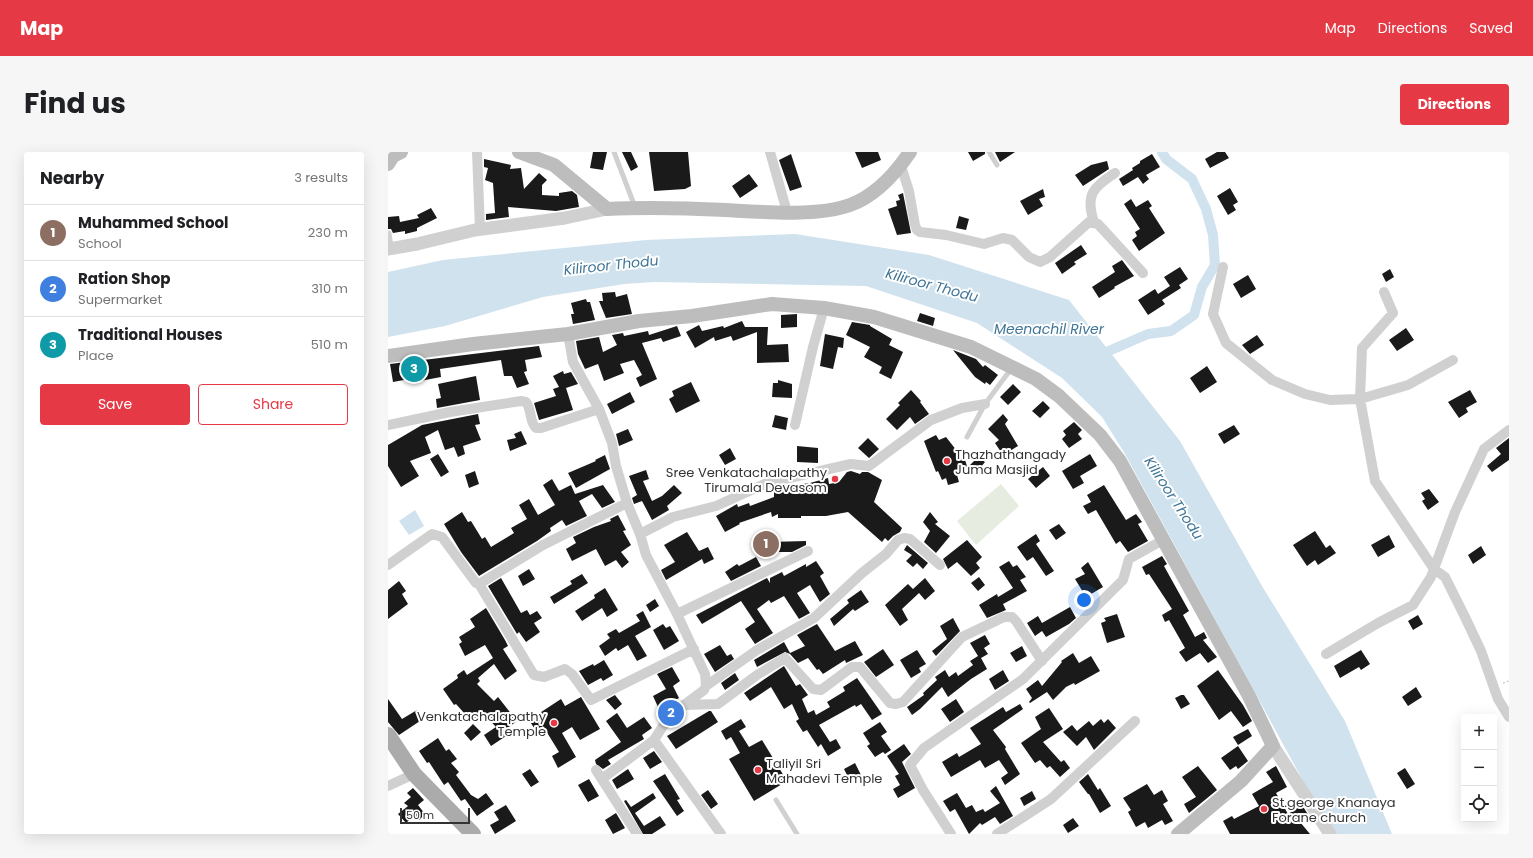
<!DOCTYPE html>
<meta charset="utf-8">
<style>
:root{--surface:#fff;--page:#f6f6f6;--text:#202124;--muted:#757577;--line:#e0e0e0;--accent:#e63946}
body{margin:0;font-family:Poppins,sans-serif;background:var(--page);color:var(--text)}
.controls{position:absolute;right:12px;bottom:12px;display:grid;overflow:hidden;border-radius:4px;box-shadow:0 4px 16px #0002}
.controls button{width:36px;height:36px;display:grid;place-items:center;padding:0;border:0;border-bottom:1px solid var(--line);background:var(--surface);color:var(--text);font:20px sans-serif}
.scale{position:absolute;left:12px;bottom:10px;width:70px;box-sizing:border-box;padding-left:4px;border:2px solid #333;border-top:0;font-size:11px;line-height:14px;white-space:nowrap;color:#333;-webkit-text-stroke:3px #fff;paint-order:stroke}
.you{position:absolute;left:696px;top:448px;width:14px;height:14px;margin:-10px;border:3px solid #fff;border-radius:50%;background:#1a73e8;box-shadow:0 0 0 6px #1a73e833}
.badge{display:grid;place-items:center;width:26px;height:26px;border-radius:50%;background:var(--accent);color:#fff;font-size:13px;font-weight:700}
.pin{position:absolute;translate:-50% -50%;border:2px solid #fff;box-shadow:0 1px 4px #0006}
.list{margin:0;padding:0;list-style:none}
h2{display:flex;justify-content:space-between;align-items:center;height:52px;margin:0;padding:0 16px;font-size:17px}
h2 small{font-size:13px;font-weight:400;color:var(--muted)}
.list li{display:grid;grid-template-columns:26px 1fr auto;gap:12px;align-items:center;box-sizing:border-box;height:56px;padding:0 16px;border-top:1px solid var(--line)}
.list b{display:block;font-size:15px;white-space:nowrap}
.list p{margin:0;font-size:13px;white-space:nowrap;color:var(--muted)}
.list em{font-size:13px;font-style:normal;color:var(--muted)}
.actions{display:flex;gap:8px;padding:12px 16px}
.actions a{flex:1;padding:9px 0;border:1px solid var(--accent);border-radius:4px;text-align:center;font-size:14px;color:var(--accent)}
.actions .main{background:var(--accent);color:#fff}
.icon{flex:none;width:22px;height:22px;fill:none;stroke:currentColor;stroke-width:2;stroke-linecap:round;stroke-linejoin:round}
.map{position:relative;flex:none;width:1121px;height:682px;overflow:hidden;border-radius:4px}
header{display:flex;align-items:center;gap:24px;box-sizing:border-box;height:56px;padding:0 20px;background:var(--accent);color:#fff}
header strong{font-size:19px}
nav{display:flex;gap:22px;margin-inline-start:auto;font-size:14px}
.intro{display:flex;align-items:center;justify-content:space-between;box-sizing:border-box;height:96px;padding:0 24px}
h1{margin:0;font-size:28px}
.button{padding:10px 18px;border-radius:4px;background:var(--accent);color:#fff;font-size:14px;font-weight:700}
main{display:flex;gap:24px;padding:0 24px}
aside{flex:1;background:var(--surface);border-radius:4px;box-shadow:0 4px 16px #0002}
.map>svg:first-child{display:block}
.green{fill:#e6ecdf}
.water{fill:#cfe2ee}
.lines{fill:none;stroke-linecap:round;stroke-linejoin:round}
.canal{stroke:#cfe2ee;stroke-width:10}
.building{fill:#1a1a1a}
.path{stroke:#cdcdcd;stroke-width:1.5;stroke-dasharray:2 2;stroke-linecap:butt}
.service{stroke:#d0d0d0;stroke-width:5}
.minor{stroke:#d0d0d0;stroke-width:10}
.tertiary{stroke:#d0d0d0;stroke-width:13}
.secondary{stroke:#bdbdbd;stroke-width:14}
.primary{stroke:#ababab;stroke-width:16}
.poi-dot{fill:#e63946;stroke:#fff;stroke-width:1.5}
.labels{text-anchor:middle;stroke-width:4;stroke-linejoin:round;paint-order:stroke}
.poi-label{font-size:13px;fill:#333;stroke:#fff;text-anchor:start}
.water-label{font-size:14px;font-style:italic;fill:#3f7597;stroke:#fff}
</style>
<header>
<strong>Map</strong>
<nav><a>Map</a><a>Directions</a><a>Saved</a></nav>
</header>
<div class="intro"><h1>Find us</h1><a class="button">Directions</a></div>
<main>
<aside>
<h2>Nearby<small>3 results</small></h2>
<ul class="list">
<li><span class="badge" style="background:#8d6e63">1</span><div><b>Muhammed School</b><p>School</p></div><em>230 m</em></li>
<li><span class="badge" style="background:#3f7fe0">2</span><div><b>Ration Shop</b><p>Supermarket</p></div><em>310 m</em></li>
<li><span class="badge" style="background:#0f9aa8">3</span><div><b>Traditional Houses</b><p>Place</p></div><em>510 m</em></li>
</ul>
<div class="actions"><a class="main">Save</a><a>Share</a></div>
</aside>
<div class="map">
<svg width="1121" height="682" viewBox="0 0 1121 682">
<rect width="100%" height="100%" fill="#fff"/>
<!-- green -->
<path class="green" d="M613,332l18,22 -43,39 -19,-24z"/>
<!-- water -->
<path class="water" d="M407,82l134,21 140,45 111,141 82,145 83,135 47,113h-60l-207,-380 -23,-37 -40,-39 -85,-55 -111,-37 -212,-4 -30,2 -81,13 -98,29 -57,11v-65l55,-12 203,-20z
M27,358l9,16 -15,9 -10,-14z"/>
<g class="lines">
<!-- canal -->
<path class="canal" d="M709,204l51,-22 23,-3 23,-16 8,-28 13,-22 -2,-30 -7,-26 -14,-30 -26,-20 -4,-7"/>
</g>
<!-- building -->
<path class="building" d="M205,0h14l-4,18 -13,-2z
M234,0h9l7,15 -7,4z
M261,0h39l3,34 -6,3 -31,2z
M467,0h23l3,8 -19,8z
M580,0h17v2l-12,7z
M607,0h20l-15,10z
M829,0h8l4,6 -19,10 -5,-9z
M403,2l11,33 -12,4 -11,-31z
M764,2l8,13 -14,8 3,4 -6,5 -5,-7 -15,9 -4,-7 14,-9 -1,-2 8,-5v-2z
M96,7l27,6 -1,4 11,-1 3,21 15,-16 8,7 -5,5v10l17,1v-3l13,-2 5,4 2,12 -23,4 -48,-4 1,10 -23,3v-6l9,-1 -2,-30 -8,-3 3,-12 -4,-1z
M719,9l2,8 -26,17 -8,-11 16,-10z
M361,22l9,12 -18,12 -8,-12z
M842,36l8,14 -5,3 3,5 -8,5 -11,-19z
M655,37l2,8 -6,2 4,7 -15,9 -8,-14z
M515,41l8,40 -14,2 -9,-26 9,-3 -1,-5 4,-1 -2,-5z
M743,47l5,8 12,-7 4,6 -3,2 16,25 -26,18 -7,-11 5,-4 -2,-4 5,-3 -16,-25z
M43,56l6,10 -20,10v3l-12,3v-3l-12,2 -2,-4h-3v-12l11,-1 1,6 19,-4 -2,-3z
M571,64l10,3 -3,11 -10,-2z
M693,93l6,9 -13,8 2,2 -14,10 -7,-11z
M734,108l12,16 -20,11 1,1 -16,10 -7,-11 23,-15 -3,-6z
M792,115l8,12 -9,6 2,3 -19,12 3,4 -17,11 -10,-15 17,-11 3,5 12,-8 -6,-9z
M1002,117l4,8 -8,5 -4,-8z
M860,123l8,14 -15,9 -8,-14z
M227,140l1,5 11,-3 5,20 -26,4 -7,-17h4l-1,-8z
M198,147l1,3h3l5,18 -22,4 -2,-10h3l-3,-11z
M532,161l15,5 -2,8 -16,-5z
M409,162v13l-16,1v-13z
M354,169l3,6h23l-1,18 21,-1 1,18 -32,1v-31l-24,9 -2,-5 -16,5 -1,-4 -19,11 -9,-16 13,-7 3,6 21,-5 1,2z
M464,170l18,3v1l22,13 -3,6 14,7 -12,27 -12,-6 3,-6 -18,-10 6,-10 -24,-12z
M289,174l4,10 -18,6 -2,-4 -19,5 15,36 -17,8 -4,-9 6,-3 -8,-15 -14,4 4,9 -20,8 -6,-17 -13,5 -7,-15 -2,-13 23,-4 4,15 14,-7 -5,-10 11,-2 1,3 24,-5 1,4z
M1018,176l8,12 -17,11 -8,-11z
M437,182l19,4 -1,10 -5,-1 -5,22 -13,-3z
M869,183l7,10 -14,9 -8,-9z
M151,194l3,11 -17,3 2,11 -3,1 5,12 -12,4 -5,-12h-8l-3,-16 -61,9 1,8 -21,4v-4l-27,5 -3,-18z
M565,198l23,9 7,8 2,-2 13,10 -8,10 -4,-3 -1,2 -10,-7z
M819,214l10,16 -17,11 -10,-15z
M175,219l1,3 7,-2 7,12 -12,4 7,22 -34,10 -5,-17 22,-7 -3,-7 6,-2 -6,-11z
M88,224l4,24 -43,8 -1,-9 5,-1 -3,-14z
M390,228l14,4v14l-20,-1 1,-14h5z
M303,230l9,19 -24,12 -7,-14 5,-3 -2,-5z
M625,232l8,8 -13,13 -8,-8z
M523,238l10,11 -1,1 9,12 -14,10 -5,-7 -13,13 -11,-11 14,-14 -2,-2z
M1082,238l7,12 -11,6 2,4 -9,6 -11,-16z
M242,240l5,10 -23,12 -5,-10z
M655,249l7,7 -10,10 -8,-7z
M90,262l2,10 -5,1 6,15 -18,6 2,8 -7,3 -4,-10 -9,3 -7,-20 -13,7 6,16 -21,8 9,15 -18,11 -13,-21v-21l34,-20z
M615,262l5,6 -3,4 13,22 -15,9 -8,-12 4,-3 -11,-11z
M387,263l13,3 -2,12 -14,-3z
M686,270l8,8 -4,4 4,5 -13,9 -7,-9 4,-4 -3,-4z
M846,273l6,9 -16,10 -6,-10z
M240,277l5,11 -14,6 -3,-12z
M133,279l6,13 -17,7 -3,-11 9,-2 -2,-4z
M548,283l3,5 7,-3 11,14 4,-3 7,21 -11,6 2,7 -11,3 -2,-7 -4,2 -4,-9 -2,1 -12,-31z
M480,286l11,11 -10,9 -11,-10z
M1121,286v22l-17,12 -5,-6 14,-12 -5,-6z
M409,294l21,2v15l-21,-1z
M342,296l6,11 -11,6 -6,-10z
M50,302l11,18 -8,5 -11,-18z
M702,302l7,12 -17,10 4,7 -11,6 -11,-18z
M217,303l5,14 -34,19 -8,-15 28,-12 -1,-1z
M590,305l7,5 -4,5 2,2 -6,6 -8,-9z
M655,315l7,9 -14,12 -8,-9z
M258,318l3,9 -6,2 9,20 10,-5 12,-11 8,8 -15,13 2,4 -17,10 -10,-19 -8,3 -2,-6 5,-3 -8,-19z
M87,319l4,13 -10,4 -4,-13z
M463,319l9,3 2,-2h6l14,8 -8,22 28,26 -2,4 -7,4 -5,5 -3,-3 -3,4 -34,-30 -22,4h-25v2h-23v-4l-6,3 -1,-5 -32,11 1,1 -15,8 -9,-16 21,-12 1,3 11,-4 1,3 24,-9v-9l36,-5 18,-5 1,6 10,-2 8,-10z
M164,327l7,12 12,-6 4,9 28,-9 12,17 -13,6 -10,-14 -13,7 8,15 -21,10 -4,-6 -12,8 1,3 -14,10 -58,35 -18,-24 -17,-28 18,-12 6,10 3,-1 11,18 3,-2 6,10 23,-14 -3,-5 16,-9 -8,-14 10,-6 9,16 17,-10 -12,-20z
M716,333l22,35 10,-6 6,8 -4,2 10,17 -20,11 -8,-11 -4,3 -20,-34 -8,4 -5,-8 8,-4 -4,-7z
M1041,337l10,13 -11,8 -6,-9 3,-2 -4,-6z
M542,360l8,10 -3,2 15,12 -14,17 -12,-11 6,-11 -7,-9z
M230,363l8,15 -3,1 8,14 -10,7 8,10 -7,6 -6,-8 -11,6 -9,-17 -24,12 -6,-12 10,-6 -3,-6 21,-10 17,-6 -1,-2z
M671,372l7,9 -10,7 -7,-10z
M927,379l11,17 4,-3 6,8 -18,12 -3,-5 -8,6 -14,-21z
M299,380l12,19 9,-4 6,12 -10,5 -2,-5 -36,21 -5,-10 14,-8 -11,-17z
M648,382l4,7 -4,3 18,27 -8,5 -13,-19 -6,4 -10,-14z
M1001,383l6,12 -17,10 -7,-12z
M579,388l15,17 -6,6 4,5 -9,8 -14,-14 -9,7 -5,-10z
M418,389v4l-14,7h-23v-10z
M519,393l21,18 -5,6 -6,-6 -4,4 -7,-6 6,-6 -8,-5z
M1093,394l5,9 -13,9 -5,-9z
M774,404l5,8 -3,2 25,45 -6,4 12,22 9,-5 3,6 -4,2 14,17 -9,6 -8,-10 -14,9 -7,-10 6,-4 -16,-28 -4,2 -3,-7 10,-6 -23,-35 -3,1 -4,-8z
M368,405l5,9 -30,15 -6,-9 12,-8 2,2z
M428,409l8,12 -4,3 10,18 -10,8 -10,-17 -13,8 13,20 -11,6 -15,-23 -13,7 -2,-3 -12,9 16,24 -18,11 -10,-15 10,-7 -14,-21 -39,23 -6,-9 71,-37 3,5v-5l12,-6 2,4 22,-12v3z
M621,409l4,6 4,-2 9,12 -6,3 7,11 -24,13 3,6 -19,8 -8,-13 18,-11 1,3 15,-9 -14,-21z
M700,410l15,25 -17,10 -11,-18 10,-5 -4,-6z
M141,417l6,10 -12,7 -5,-10z
M194,422l6,9 -34,21 -4,-7 22,-13 -2,-3z
M591,425l6,8 -7,6 -7,-8z
M113,426l20,35 6,-3 3,5 7,-4 5,7 -8,5 6,9 -14,10 -7,-10 -2,2 -29,-48z
M537,426l10,13 -10,9 -6,-7 -17,16 6,11 -8,6 -15,-21 23,-21 5,5z
M11,429l7,10 -4,3 6,10 -20,15v-29z
M217,436l13,22 -11,7 -5,-9 -20,13 -7,-10 20,-13 -1,-3z
M473,438l8,12 -14,9 -2,-2 -19,17 -4,-7 19,-16 -2,-3z
M267,447l4,7 -9,6 -4,-7z
M682,455l6,11 -7,6 -23,13 -4,-6 -7,5 -8,-13 11,-7 4,7z
M98,456l19,32 3,6 -5,3 14,22 -12,9 -11,-16 -16,14 2,3 -3,3 17,17 4,-4 19,24 -14,10 3,5 -15,10 -7,-11 12,-8 -13,-14 -11,9 -16,-18 -2,1 -11,-16 15,-11 -1,-3 7,-5 3,5 26,-17 -8,-13 -20,11 -6,-12 3,-2 -3,-5 16,-10 -5,-8z
M255,459l8,16 -16,9 12,20 -10,5 -9,-16 -10,6 -2,-3 -11,8 -6,-10 11,-8 -3,-4 9,-5 3,4 21,-12 -4,-6z
M729,462l8,23 -18,6 -6,-20 5,-2 -2,-3z
M1030,463l5,9 -10,6 -5,-9z
M565,466l7,13 -24,25 -4,-5 15,-12 -7,-13z
M275,472l3,4 4,-2 9,15 -15,9 -11,-20z
M429,472l18,27 20,-10 8,14 -17,8 -1,-3 -22,14 -4,-5 -2,1 -9,-12 -10,5 -8,-9 -5,-2 -28,15 -3,-7 30,-18 6,11 15,-7 -8,-11z
M597,483l5,9 -6,4 4,6 -7,4 6,11 -16,10 -23,18 -6,-10 -22,22 -8,6 -5,-8 17,-12 -1,-2 14,-13 -2,-3 10,-7 4,7 7,-5 2,4 15,-11 -3,-4 8,-5 -8,-13z
M332,493l7,11 4,-2 3,5 -19,13 -11,-18z
M634,494l5,10 -11,6 -6,-9z
M495,497l11,16 -18,12 -12,-15z
M529,498l9,14 -7,4 2,4 -10,6 -11,-18z
M973,498l9,14 -9,6 -2,-3 -19,11 -6,-12z
M685,501l6,10 12,-7 9,15 -25,14 -1,-2 -8,4 -13,13 -6,-8 -17,11 -1,-1 3,-4 -6,-9 12,-9 4,6 20,-24 -1,-1z
M216,508l9,15 -10,6 -2,-3 -13,7 -9,-14 14,-7 1,2z
M396,514l12,20 4,-2 8,11 -6,4 6,14 6,-3 2,5 14,-8 -3,-5 18,-11 -2,-4 14,-9 25,36 -10,6 -11,-16 -5,3 -1,-2 -36,20 11,17 6,-3 5,9 -13,8 -7,-12 -3,3 -11,-17 -4,2 -7,-11 3,-2 -7,-15 -8,5 -13,-22 -21,14 -6,-8z
M284,515l8,14 -7,5 6,12 -14,8 4,7 -6,5 -10,-22 13,-7 -9,-15z
M615,518l6,11 -14,9 -6,-11z
M830,518l25,35 9,16 -9,6 -12,-16 -12,9 -22,-34z
M347,521l4,7 -14,10 -4,-7z
M1028,535l6,10 -14,9 -6,-9z
M227,543l7,9 -7,6 -9,-10z
M793,543h3l6,9 -9,5 -6,-11z
M193,545l19,32 -20,11 -8,-13 -10,6 14,24 -18,11 -6,-12 7,-4 -16,-26 -7,5 -7,-11 32,-21 4,7z
M0,547l14,20 15,-9 6,9 -24,16 -11,-13z
M568,547l8,13 -14,10 -9,-13z
M632,552l3,5 -30,21 13,17 -1,2 15,25 -15,11 -4,-7 7,-5 -9,-13 -14,8 -5,-8 -29,17 -9,-15 15,-9 2,4 22,-13 -11,-16 33,-21 3,5z
M661,556l14,21 -20,13 18,20 3,-2 6,8 -10,9 -10,-11 -3,2 -7,-8 -5,3 -14,-20 20,-14 -6,-12z
M321,559h2l7,11 -42,27 -9,-13z
M229,561l10,15 17,-11 8,11 -10,7 2,4 -36,21 3,4 -8,5 -7,-5 -1,-4 26,-18 -15,-21z
M353,567l5,8 -7,4 10,16 13,-7 25,41 -33,20 -25,-42 11,-6 -9,-16 -5,3 -5,-9z
M713,567l3,4 4,-4 8,9 -22,22 -8,-13 -9,9 -14,-14 9,-7 5,6 12,-10 4,5z
M492,570l7,10 -6,4 10,14 -6,4 -2,-2 -8,5 -8,-11 3,-2 -7,-11z
M85,572l8,8 -10,9 -7,-8z
M860,577l4,7 -14,9 -5,-8z
M50,586l8,13 3,-2 8,10 -6,4 8,9 -3,3 15,20 7,4 8,-6 8,11 -17,12 -12,-17 -4,2 -13,-19 -4,3 -15,-23 -2,1 -8,-12z
M516,592l7,10 -9,8 13,26 -17,10 -5,-9 7,-4 -5,-9 4,-2 -12,-18z
M850,594l10,15 -10,8 -2,-3 -6,4 -9,-12z
M266,599l8,11 -12,7 -7,-11z
M467,611l6,12 -11,6 -6,-12z
M810,614l19,24 -28,23 -5,-9 12,-7 -14,-20z
M888,614l11,21 -11,6 12,21 14,-9 7,11 -9,6 10,12h-80l-7,-13 9,-5 2,3 25,-13 -7,-12 21,-12 -7,-10z
M1017,616l10,16 -8,5 -10,-16z
M142,617l9,13 -8,5 -9,-13z
M240,617l6,10 -17,10 -5,-9z
M277,622l15,25 -3,1 7,11 -7,5 -24,-35z
M700,622l10,16 2,-2 11,18 -11,7 -11,-19h-1l-9,-12z
M201,627l10,17 -11,6 -10,-17z
M759,632l7,11 8,-5 6,11 -5,3 10,17 -8,4 -3,-5 -14,8 -3,-6 -9,5 -8,-15 3,-2 -8,-12z
M608,634l17,30 -13,8 -5,-7 -13,8 -2,-2 -11,11 -14,-25 -5,3 -7,-11 14,-8 9,15 6,-3 4,7 7,-3 2,3 15,-9 -10,-12z
M25,636l11,12 -6,5 7,9 -6,6 -4,-5 -9,8 -8,-9 10,-8 -4,-3 7,-6 -4,-4z
M320,638l10,14 -7,5 -10,-14z
M644,639l4,8 -12,7 -4,-8z
M265,641l3,5 -21,15 9,13 16,-10 6,9 -14,9h-9l-19,-33 2,-1 5,7z
M118,653l10,16 -21,13 -5,-9 9,-5 -5,-8z
M228,661l9,15 -12,6 -8,-14z
M685,666l6,8 -11,7 -5,-8z"/>
<g class="lines">
<!-- path -->
<path class="path" d="M1115,531l6,-2"/>
<!-- service -->
<path class="service" d="M226,0l21,55
M601,0l8,13
M1,81l2,14
M579,285l18,-33 26,-35
M388,648l21,34"/>
<!-- minor -->
<path class="minor" d="M89,0l3,77
M382,0l17,60
M513,14l8,25 6,34 2,5 3,2 26,3 38,9 19,-6 9,2 17,17 11,5 10,-5 39,-35 9,2 45,49
M706,70c-9,-27 -1,-35 21,-49
M835,115l-10,47 13,29 46,37 33,14 25,6 30,-1 48,-14 45,-25
M996,140l9,21 -31,35 -2,51 15,82 59,88 11,8 19,38 17,36 17,48 11,18
M180,182l5,28 26,47 13,34 4,23 11,37 13,31 6,21 31,59 28,60 1,12 -2,4 -20,15 -10,12 -11,9 -9,14 67,94
M0,273l62,-13 71,-11 5,1c6,8 3,19 10,26h5l58,-19
M407,273l18,-78 11,-39
M252,382l33,-17 43,-11 51,-23 84,-19 18,2 62,-46 31,-12 23,-4
M0,413l44,-31 10,3 34,46 3,1 55,91 10,2 21,-8 7,5 19,26 103,-51
M91,432l64,-39 84,-42
M289,462l131,-63
M938,502l52,-31 35,-18 18,-28 24,-65 29,-63 25,-19
M318,534l51,-36 57,-32 48,-45 24,-19 12,-14 6,-2 6,1 30,26
M296,553l34,-1 39,-29 28,-17 28,31 8,1 31,-23h8l30,36 6,1 7,-2 59,-65 42,-20h8l4,4 26,40
M208,618l41,64
M214,627l52,-39
M0,634l26,-12
M563,682l-28,-44 -13,-25 14,-17 99,-69 100,-99 6,-21 34,-19
M609,682l54,-35 84,-78"/>
<!-- tertiary -->
<path class="tertiary" d="M0,97l29,-5 58,-14 90,-12 42,-9
M885,594l57,88"/>
<!-- secondary -->
<path class="secondary" d="M131,0l35,13 53,44c40,-2 79,-1 119,1 35,2 91,7 124,-5 25,-9 45,-31 60,-53
M0,12l5,-8 8,-4
M0,204l85,-12 95,-10 71,-13 53,-5 80,-12 52,4 50,9 97,30 65,32 23,17 20,19 21,20 20,26 129,235 24,50 -32,35 -63,53"/>
<!-- primary -->
<path class="primary" d="M0,583l26,39 59,60"/>
</g>
<!-- markers -->
<g class="poi-dot">
<circle cx="559" cy="309" r="4"/>
<circle cx="447" cy="327" r="4"/>
<circle cx="166" cy="571" r="4"/>
<circle cx="370" cy="618" r="4"/>
<circle cx="876" cy="657" r="4"/>
</g>
<g class="labels">
<!-- poi labels -->
<g class="poi-label">
<text x="567" y="307">Thazhathangady<tspan x="567" dy="15">Juma Masjid</tspan></text>
<text x="439" y="325" text-anchor="end">Sree Venkatachalapathy<tspan x="439" dy="15">Tirumala Devasom</tspan></text>
<text x="158" y="569" text-anchor="end">Venkatachalapathy<tspan x="158" dy="15">Temple</tspan></text>
<text x="378" y="616">Taliyil Sri<tspan x="378" dy="15">Mahadevi Temple</tspan></text>
<text x="884" y="655">St.george Knanaya<tspan x="884" dy="15">Forane church</tspan></text>
</g>
<!-- water labels -->
<g class="water-label">
<text transform="translate(223 113) rotate(-6)" y="5">Kiliroor Thodu</text>
<text transform="translate(544 133) rotate(15)" y="5">Kiliroor Thodu</text>
<text x="661" y="182">Meenachil River</text>
<text transform="translate(786 346) rotate(57)" y="5">Kiliroor Thodu</text>
</g>
</g>
</svg>
<div class="controls">
<button>+</button>
<button>−</button>
<button><svg class="icon" aria-label="locate" viewBox="0 0 24 24"><circle cx="12" cy="12" r="6"/><path d="M12 2v4M12 18v4M2 12h4M18 12h4"/></svg></button>
</div>
<div class="scale">50 m</div>
<div class="you"></div>
<div class="pin badge" style="left:378px;top:392px;background:#8d6e63">1</div>
<div class="pin badge" style="left:283px;top:561px;background:#3f7fe0">2</div>
<div class="pin badge" style="left:26px;top:217px;background:#0f9aa8">3</div>
</div>
</main>
